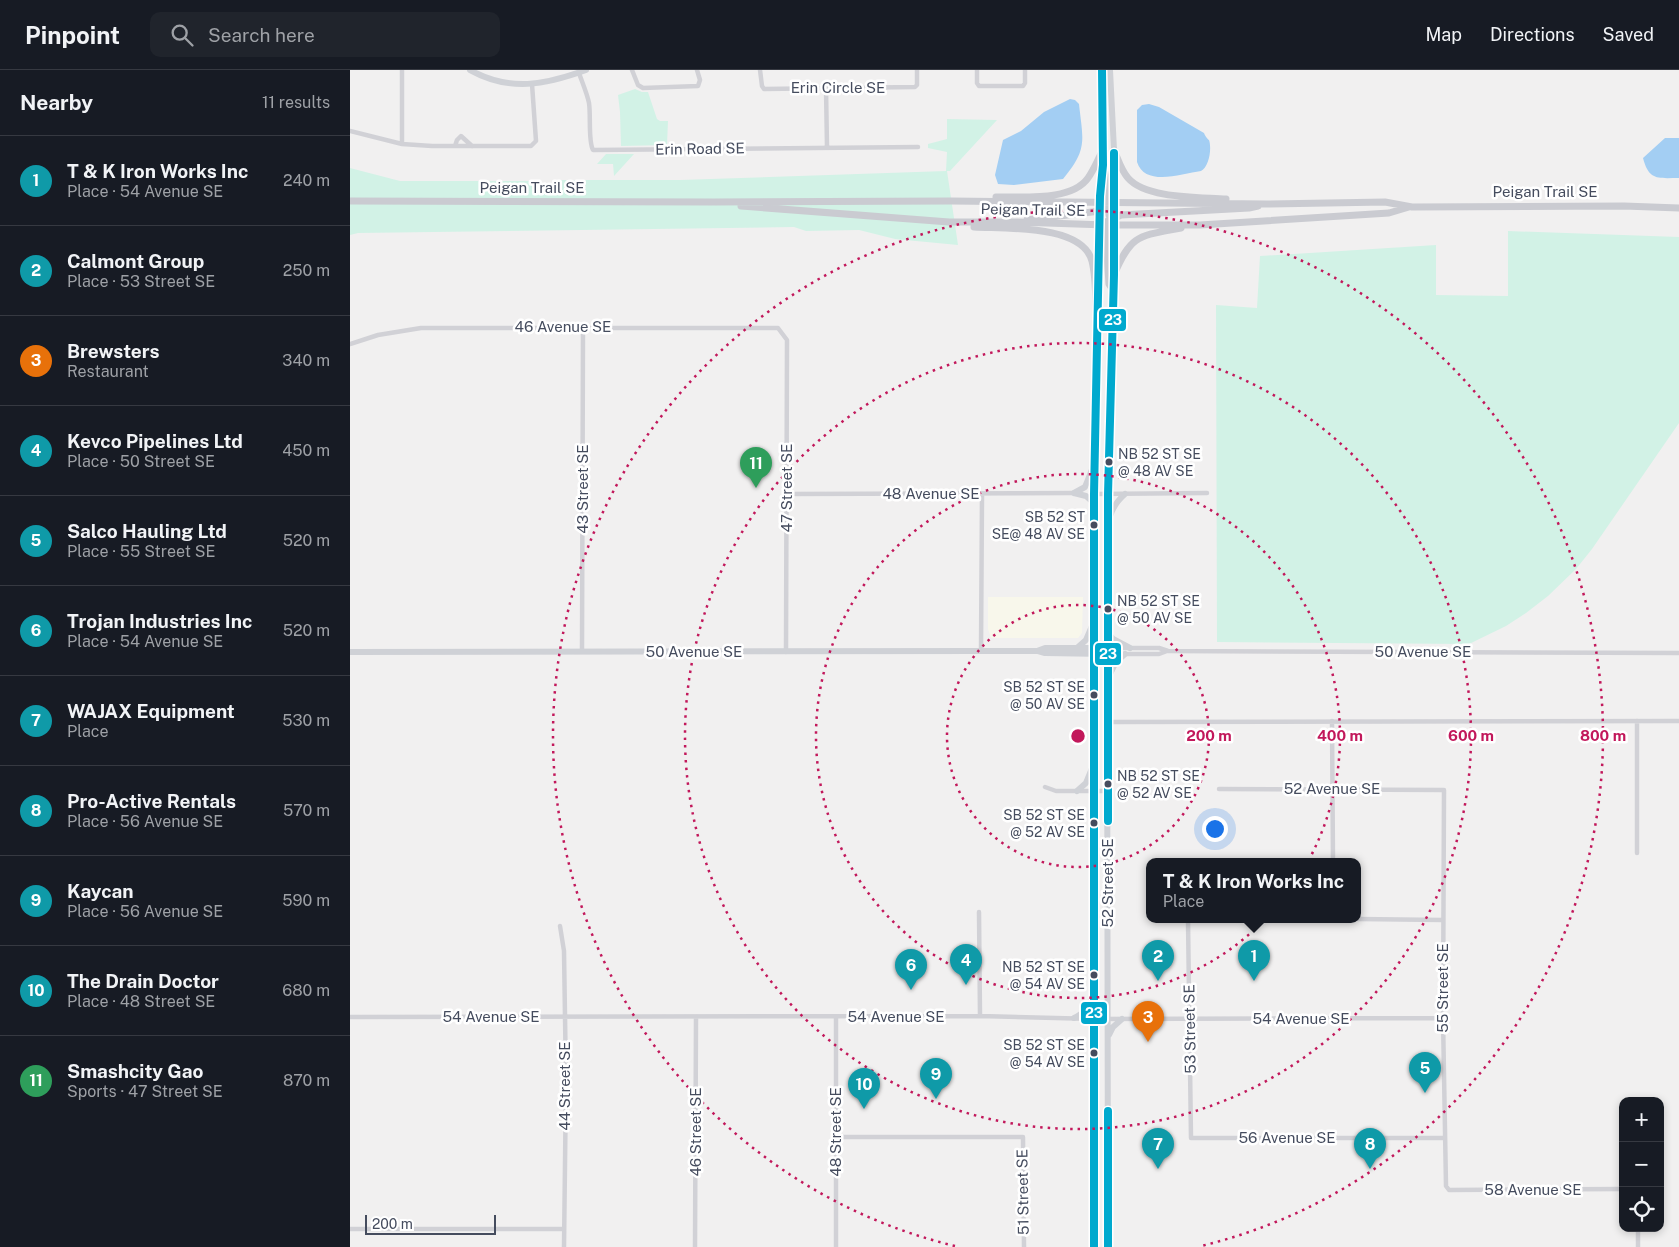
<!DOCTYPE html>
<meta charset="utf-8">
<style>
:root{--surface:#171b24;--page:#20242c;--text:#f1f3f6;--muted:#9ea1a6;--line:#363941;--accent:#0f766e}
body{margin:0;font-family:"Public Sans",sans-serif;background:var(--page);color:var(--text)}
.controls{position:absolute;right:15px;bottom:15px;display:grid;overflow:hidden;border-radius:10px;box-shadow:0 2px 8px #0003}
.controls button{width:45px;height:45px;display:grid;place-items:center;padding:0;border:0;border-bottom:1px solid var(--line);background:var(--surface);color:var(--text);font:25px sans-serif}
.scale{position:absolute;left:15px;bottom:12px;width:131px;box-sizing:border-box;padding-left:5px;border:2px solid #454c5e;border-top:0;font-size:14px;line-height:18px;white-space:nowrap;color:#454c5e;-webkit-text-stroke:4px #fff;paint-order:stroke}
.you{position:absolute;left:864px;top:758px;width:18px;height:18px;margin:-12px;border:4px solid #fff;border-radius:50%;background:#1a73e8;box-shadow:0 0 0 8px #1a73e833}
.badge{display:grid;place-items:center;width:32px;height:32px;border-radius:50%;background:var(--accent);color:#fff;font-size:16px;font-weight:700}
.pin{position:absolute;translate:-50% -41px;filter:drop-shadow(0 1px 2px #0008)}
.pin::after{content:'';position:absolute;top:26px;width:18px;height:15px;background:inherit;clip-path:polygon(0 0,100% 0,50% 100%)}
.popup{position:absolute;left:796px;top:788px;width:215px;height:65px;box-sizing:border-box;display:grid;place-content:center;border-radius:10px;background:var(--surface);filter:drop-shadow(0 1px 4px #0005);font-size:16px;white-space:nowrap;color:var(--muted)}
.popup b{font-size:19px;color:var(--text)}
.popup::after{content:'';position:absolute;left:50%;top:100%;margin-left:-10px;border:10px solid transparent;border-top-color:var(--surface)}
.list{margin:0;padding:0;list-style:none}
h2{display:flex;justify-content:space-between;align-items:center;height:65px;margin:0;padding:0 20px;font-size:21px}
h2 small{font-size:16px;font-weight:400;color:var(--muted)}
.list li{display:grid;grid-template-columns:32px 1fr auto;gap:15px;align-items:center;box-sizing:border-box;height:90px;padding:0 20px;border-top:1px solid var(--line)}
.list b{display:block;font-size:19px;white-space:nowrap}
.list p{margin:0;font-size:16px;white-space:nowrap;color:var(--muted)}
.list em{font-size:16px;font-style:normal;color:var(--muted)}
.icon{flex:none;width:28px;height:28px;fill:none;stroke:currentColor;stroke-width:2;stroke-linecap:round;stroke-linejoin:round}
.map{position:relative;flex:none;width:1329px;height:1177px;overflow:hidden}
header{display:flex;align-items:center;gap:30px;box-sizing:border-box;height:70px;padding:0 25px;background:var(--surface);border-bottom:1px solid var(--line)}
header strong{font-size:24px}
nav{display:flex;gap:28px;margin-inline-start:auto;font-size:18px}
.search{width:350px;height:45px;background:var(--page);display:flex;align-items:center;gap:12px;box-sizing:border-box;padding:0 18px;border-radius:10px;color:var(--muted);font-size:19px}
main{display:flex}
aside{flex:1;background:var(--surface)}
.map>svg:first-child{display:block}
.commercial{fill:#f8f7eb}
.green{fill:#d2f2e6}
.water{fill:#a3cef3}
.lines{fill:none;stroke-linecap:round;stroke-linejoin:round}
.street{stroke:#d1d1d6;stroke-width:4.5}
.secondary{stroke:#cfd1d6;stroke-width:6}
.primary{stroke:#cacbd1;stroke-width:7}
.bus-1-casing{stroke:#fff;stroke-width:11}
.bus-1{stroke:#00a9ce;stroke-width:8}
.ring{fill:none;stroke:#c2185b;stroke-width:2.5;stroke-dasharray:2.5 5}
.bus-dot{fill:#454c5e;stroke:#fff;stroke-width:2}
.labels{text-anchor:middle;stroke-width:5;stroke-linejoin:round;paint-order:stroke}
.bus-label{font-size:14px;fill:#454c5e;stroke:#fff;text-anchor:end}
.street-label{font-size:15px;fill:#454c5e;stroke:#fff}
.centre{fill:#c2185b;stroke:#fff;stroke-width:2.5}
.ring-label{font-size:15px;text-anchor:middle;font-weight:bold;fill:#c2185b;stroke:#fff;stroke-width:5;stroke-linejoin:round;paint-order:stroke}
.line-badge{stroke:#fff;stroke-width:2}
.badge-label{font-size:14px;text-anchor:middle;font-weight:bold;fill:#fff}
</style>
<header>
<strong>Pinpoint</strong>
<div class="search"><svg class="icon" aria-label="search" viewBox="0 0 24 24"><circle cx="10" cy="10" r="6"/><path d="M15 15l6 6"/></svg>Search here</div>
<nav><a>Map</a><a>Directions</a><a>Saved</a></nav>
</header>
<main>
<aside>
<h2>Nearby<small>11 results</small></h2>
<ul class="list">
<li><span class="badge" style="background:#0f9aa8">1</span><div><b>T &amp; K Iron Works Inc</b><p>Place · 54 Avenue SE</p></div><em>240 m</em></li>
<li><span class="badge" style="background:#0f9aa8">2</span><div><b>Calmont Group</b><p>Place · 53 Street SE</p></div><em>250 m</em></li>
<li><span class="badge" style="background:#e8710a">3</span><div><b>Brewsters</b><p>Restaurant</p></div><em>340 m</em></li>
<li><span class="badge" style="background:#0f9aa8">4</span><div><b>Kevco Pipelines Ltd</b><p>Place · 50 Street SE</p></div><em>450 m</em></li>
<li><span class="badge" style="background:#0f9aa8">5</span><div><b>Salco Hauling Ltd</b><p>Place · 55 Street SE</p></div><em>520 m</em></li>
<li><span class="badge" style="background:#0f9aa8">6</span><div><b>Trojan Industries Inc</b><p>Place · 54 Avenue SE</p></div><em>520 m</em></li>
<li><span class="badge" style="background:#0f9aa8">7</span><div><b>WAJAX Equipment</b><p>Place</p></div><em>530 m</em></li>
<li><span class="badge" style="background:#0f9aa8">8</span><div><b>Pro-Active Rentals</b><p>Place · 56 Avenue SE</p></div><em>570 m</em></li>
<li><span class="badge" style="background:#0f9aa8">9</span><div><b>Kaycan</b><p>Place · 56 Avenue SE</p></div><em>590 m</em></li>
<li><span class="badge" style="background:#0f9aa8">10</span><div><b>The Drain Doctor</b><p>Place · 48 Street SE</p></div><em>680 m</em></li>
<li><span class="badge" style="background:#2e9e5b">11</span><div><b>Smashcity Gao</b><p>Sports · 47 Street SE</p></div><em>870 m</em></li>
</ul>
</aside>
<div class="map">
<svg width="1329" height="1177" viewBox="0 0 1329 1177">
<rect width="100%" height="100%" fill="#f1f0f0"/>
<!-- commercial -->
<path class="commercial" d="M638,527h95l-1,36 -4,5h-87l-3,-9z"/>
<!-- green -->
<path class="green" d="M285,19l7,3h6l9,27 3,2h8l-1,24 -46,1 -1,-34 -2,-17z
M597,49l50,1 -47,51h-3l11,74 -63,-6 -36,-9 -53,1 -12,-4 -436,6 -8,2v-67l50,13h136l11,5h14l-4,-6h123l266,-9 1,-19 -19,-4v-4l19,-5z
M256,84h28l-20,22 -1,-12h-16z
M1158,161l171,6v186l-87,126 -16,20 -28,27 -22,17 -20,13 -37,18 -252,-2 -1,-337 41,3 3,-52 176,-11v50l72,1z"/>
<!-- water -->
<path class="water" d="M720,29l5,1 4,4c4,37 9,45 -16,75l-49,6 -16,-1 -3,-9 8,-35 18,-9 23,-19z
M799,34l10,3 45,26c0,1 4,7 5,7 3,9 0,27 -8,31 -20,3 -56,16 -64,-9v-52l5,-5z
M1315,68h14v40c-21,0 -30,3 -36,-20z"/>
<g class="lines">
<!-- street -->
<path class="street" d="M52,0v74
M282,0l6,15 5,3 55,-2 2,-6 -3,-10
M410,0l2,16 2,3 151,-2 2,-2v-15
M627,0v13l2,3h44l2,-3v-13
M229,3c3,9 8,20 10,30 2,13 -1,38 4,47l325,-3
M476,18l1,59
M0,61l52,13 30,2h99l5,-5 -4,-57
M105,76l2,-6 4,-4 11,10
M0,274l28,-9 43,-7h357l9,12 -1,312
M438,424l286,-1
M744,424l113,-1
M757,578h52l9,3 511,2
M232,581l1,-324
M631,581l1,-156
M757,584h52l8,-3
M982,651l1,141
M1287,651v132
M758,652l571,-1
M695,717l11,4h52
M869,719l225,1 -1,228 3,168 3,4 174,-1
M629,842l1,104
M1008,849l85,1
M882,850h-44l3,218h253
M210,856l4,25 2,130 -2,166
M0,947l630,-1 115,3 348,-1
M486,947v230
M486,1067h187l1,110
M1288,1158v19
M0,1159h214
M345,1177l1,-230"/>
<!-- secondary -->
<path class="secondary" d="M120,0c40,22 75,15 116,0
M749,246l1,-120 3,-31 -1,-95
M724,423l11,-6 8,-20
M724,423l12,3 8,7
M760,446c3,-9 8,-16 15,-22
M757,562l6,7 17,9
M727,578l9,-8 6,-14
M688,581l7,2 62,1
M0,582l631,-1h56l8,-3h62
M759,606l7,-14 9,-8
M727,721l9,-8 7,-17
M724,948c11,-5 15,-13 20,-24
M759,965l4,-8 9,-8
M744,1177l-1,-593 2,-192 3,-129
M758,1177l-1,-615 1,-138 6,-219v-125l-4,-80"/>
<!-- primary -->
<path class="primary" d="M764,80c4,9 7,20 14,28 18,21 72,19 98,21
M753,95l3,12 3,38 3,8
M646,127c26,-1 75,5 92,-19 6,-8 10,-19 15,-28
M0,131l364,1 237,-1 315,3 119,-2 27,5 212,-1 55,2
M391,136l208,16h68l89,3h94l189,-12 20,-6
M677,150l73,-9 8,-3 6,-5
M755,152l4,62 4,6
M750,155l21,-10 128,-7 9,-2
M624,157c31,2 108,-3 118,34 6,24 2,51 6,76
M764,205c17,-41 25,-39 67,-47"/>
<!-- bus-1 casing -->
<g class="bus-1-casing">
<path id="bus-1" d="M758,751v-327l6,-219v-122
M758,1041v136
M744,1177v-753l6,-298 3,-31 -1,-95"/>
</g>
<!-- bus-1 -->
<use href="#bus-1" class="bus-1"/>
</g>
<!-- distance rings -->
<g class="ring">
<circle cx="728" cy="666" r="131"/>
<circle cx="728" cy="666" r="262"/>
<circle cx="728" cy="666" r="393"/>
<path d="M605 1176A525 525 0 1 1 851 1176"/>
</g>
<!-- markers -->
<g class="bus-dot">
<circle cx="759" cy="392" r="4.5"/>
<circle cx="744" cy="455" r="4.5"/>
<circle cx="758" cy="539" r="4.5"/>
<circle cx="744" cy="625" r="4.5"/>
<circle cx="758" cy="714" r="4.5"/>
<circle cx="744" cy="753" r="4.5"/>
<circle cx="744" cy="905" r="4.5"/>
<circle cx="744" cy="983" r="4.5"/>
</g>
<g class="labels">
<!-- bus labels -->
<g class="bus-label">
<text x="768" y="389" text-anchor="start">NB 52 ST SE<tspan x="768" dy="17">@ 48 AV SE</tspan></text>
<text x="735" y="452">SB 52 ST<tspan x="735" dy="17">SE@ 48 AV SE</tspan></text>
<text x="767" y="536" text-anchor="start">NB 52 ST SE<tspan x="767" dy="17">@ 50 AV SE</tspan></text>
<text x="735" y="622">SB 52 ST SE<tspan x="735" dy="17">@ 50 AV SE</tspan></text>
<text x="767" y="711" text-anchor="start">NB 52 ST SE<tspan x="767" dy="17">@ 52 AV SE</tspan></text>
<text x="735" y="750">SB 52 ST SE<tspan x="735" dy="17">@ 52 AV SE</tspan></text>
<text x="735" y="902">NB 52 ST SE<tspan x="735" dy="17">@ 54 AV SE</tspan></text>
<text x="735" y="980">SB 52 ST SE<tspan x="735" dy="17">@ 54 AV SE</tspan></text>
</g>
<!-- street labels -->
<g class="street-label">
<text x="488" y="23">Erin Circle SE</text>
<text transform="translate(350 79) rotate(-1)" y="5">Erin Road SE</text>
<text x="182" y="123">Peigan Trail SE</text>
<text x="1195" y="127">Peigan Trail SE</text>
<text transform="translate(683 140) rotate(1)" y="5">Peigan Trail SE</text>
<text x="213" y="262">46 Avenue SE</text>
<text transform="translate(437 418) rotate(-90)" y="5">47 Street SE</text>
<text transform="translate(233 419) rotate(-90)" y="5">43 Street SE</text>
<text x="581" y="429">48 Avenue SE</text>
<text x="344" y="587">50 Avenue SE</text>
<text x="1073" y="587">50 Avenue SE</text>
<text x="982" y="724">52 Avenue SE</text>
<text transform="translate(758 813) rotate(-90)" y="5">52 Street SE</text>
<text transform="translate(1093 918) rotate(-90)" y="5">55 Street SE</text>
<text x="141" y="952">54 Avenue SE</text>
<text x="546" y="952">54 Avenue SE</text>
<text x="951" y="954">54 Avenue SE</text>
<text transform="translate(840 959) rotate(-91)" y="5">53 Street SE</text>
<text transform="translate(215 1016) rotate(-90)" y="5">44 Street SE</text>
<text transform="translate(346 1062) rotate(-90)" y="5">46 Street SE</text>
<text transform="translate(486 1062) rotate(-90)" y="5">48 Street SE</text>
<text x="937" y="1073">56 Avenue SE</text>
<text x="1183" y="1125">58 Avenue SE</text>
<text transform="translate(673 1122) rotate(-91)" y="5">51 Street SE</text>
</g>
</g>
<circle cx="728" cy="666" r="8" class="centre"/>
<g class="ring-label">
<text x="859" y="671">200 m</text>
<text x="990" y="671">400 m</text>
<text x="1121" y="671">600 m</text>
<text x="1253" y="671">800 m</text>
</g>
<g class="line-badge">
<rect x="748" y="238" width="29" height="24" rx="5" fill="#00a9ce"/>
<rect x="744" y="572" width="28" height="24" rx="5" fill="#00a9ce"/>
<rect x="730" y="931" width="28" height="24" rx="5" fill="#00a9ce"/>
</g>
<g class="badge-label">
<text x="763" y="255">23</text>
<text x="758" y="589">23</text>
<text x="744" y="948">23</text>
</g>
</svg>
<div class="controls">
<button>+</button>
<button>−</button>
<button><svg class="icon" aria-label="locate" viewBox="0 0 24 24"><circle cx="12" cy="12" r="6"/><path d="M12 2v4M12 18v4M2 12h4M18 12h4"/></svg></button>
</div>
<div class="scale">200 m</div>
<div class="you"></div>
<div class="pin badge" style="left:904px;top:911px;background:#0f9aa8">1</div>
<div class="popup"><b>T &amp; K Iron Works Inc</b>Place</div>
<div class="pin badge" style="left:808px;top:911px;background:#0f9aa8">2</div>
<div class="pin badge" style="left:798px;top:972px;background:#e8710a">3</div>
<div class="pin badge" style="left:616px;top:915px;background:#0f9aa8">4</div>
<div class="pin badge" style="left:1075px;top:1023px;background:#0f9aa8">5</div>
<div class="pin badge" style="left:561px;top:920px;background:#0f9aa8">6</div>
<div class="pin badge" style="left:808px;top:1099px;background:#0f9aa8">7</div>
<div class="pin badge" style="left:1020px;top:1099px;background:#0f9aa8">8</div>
<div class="pin badge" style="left:586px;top:1029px;background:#0f9aa8">9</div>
<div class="pin badge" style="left:514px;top:1039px;background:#0f9aa8">10</div>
<div class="pin badge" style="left:406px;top:418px;background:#2e9e5b">11</div>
</div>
</main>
